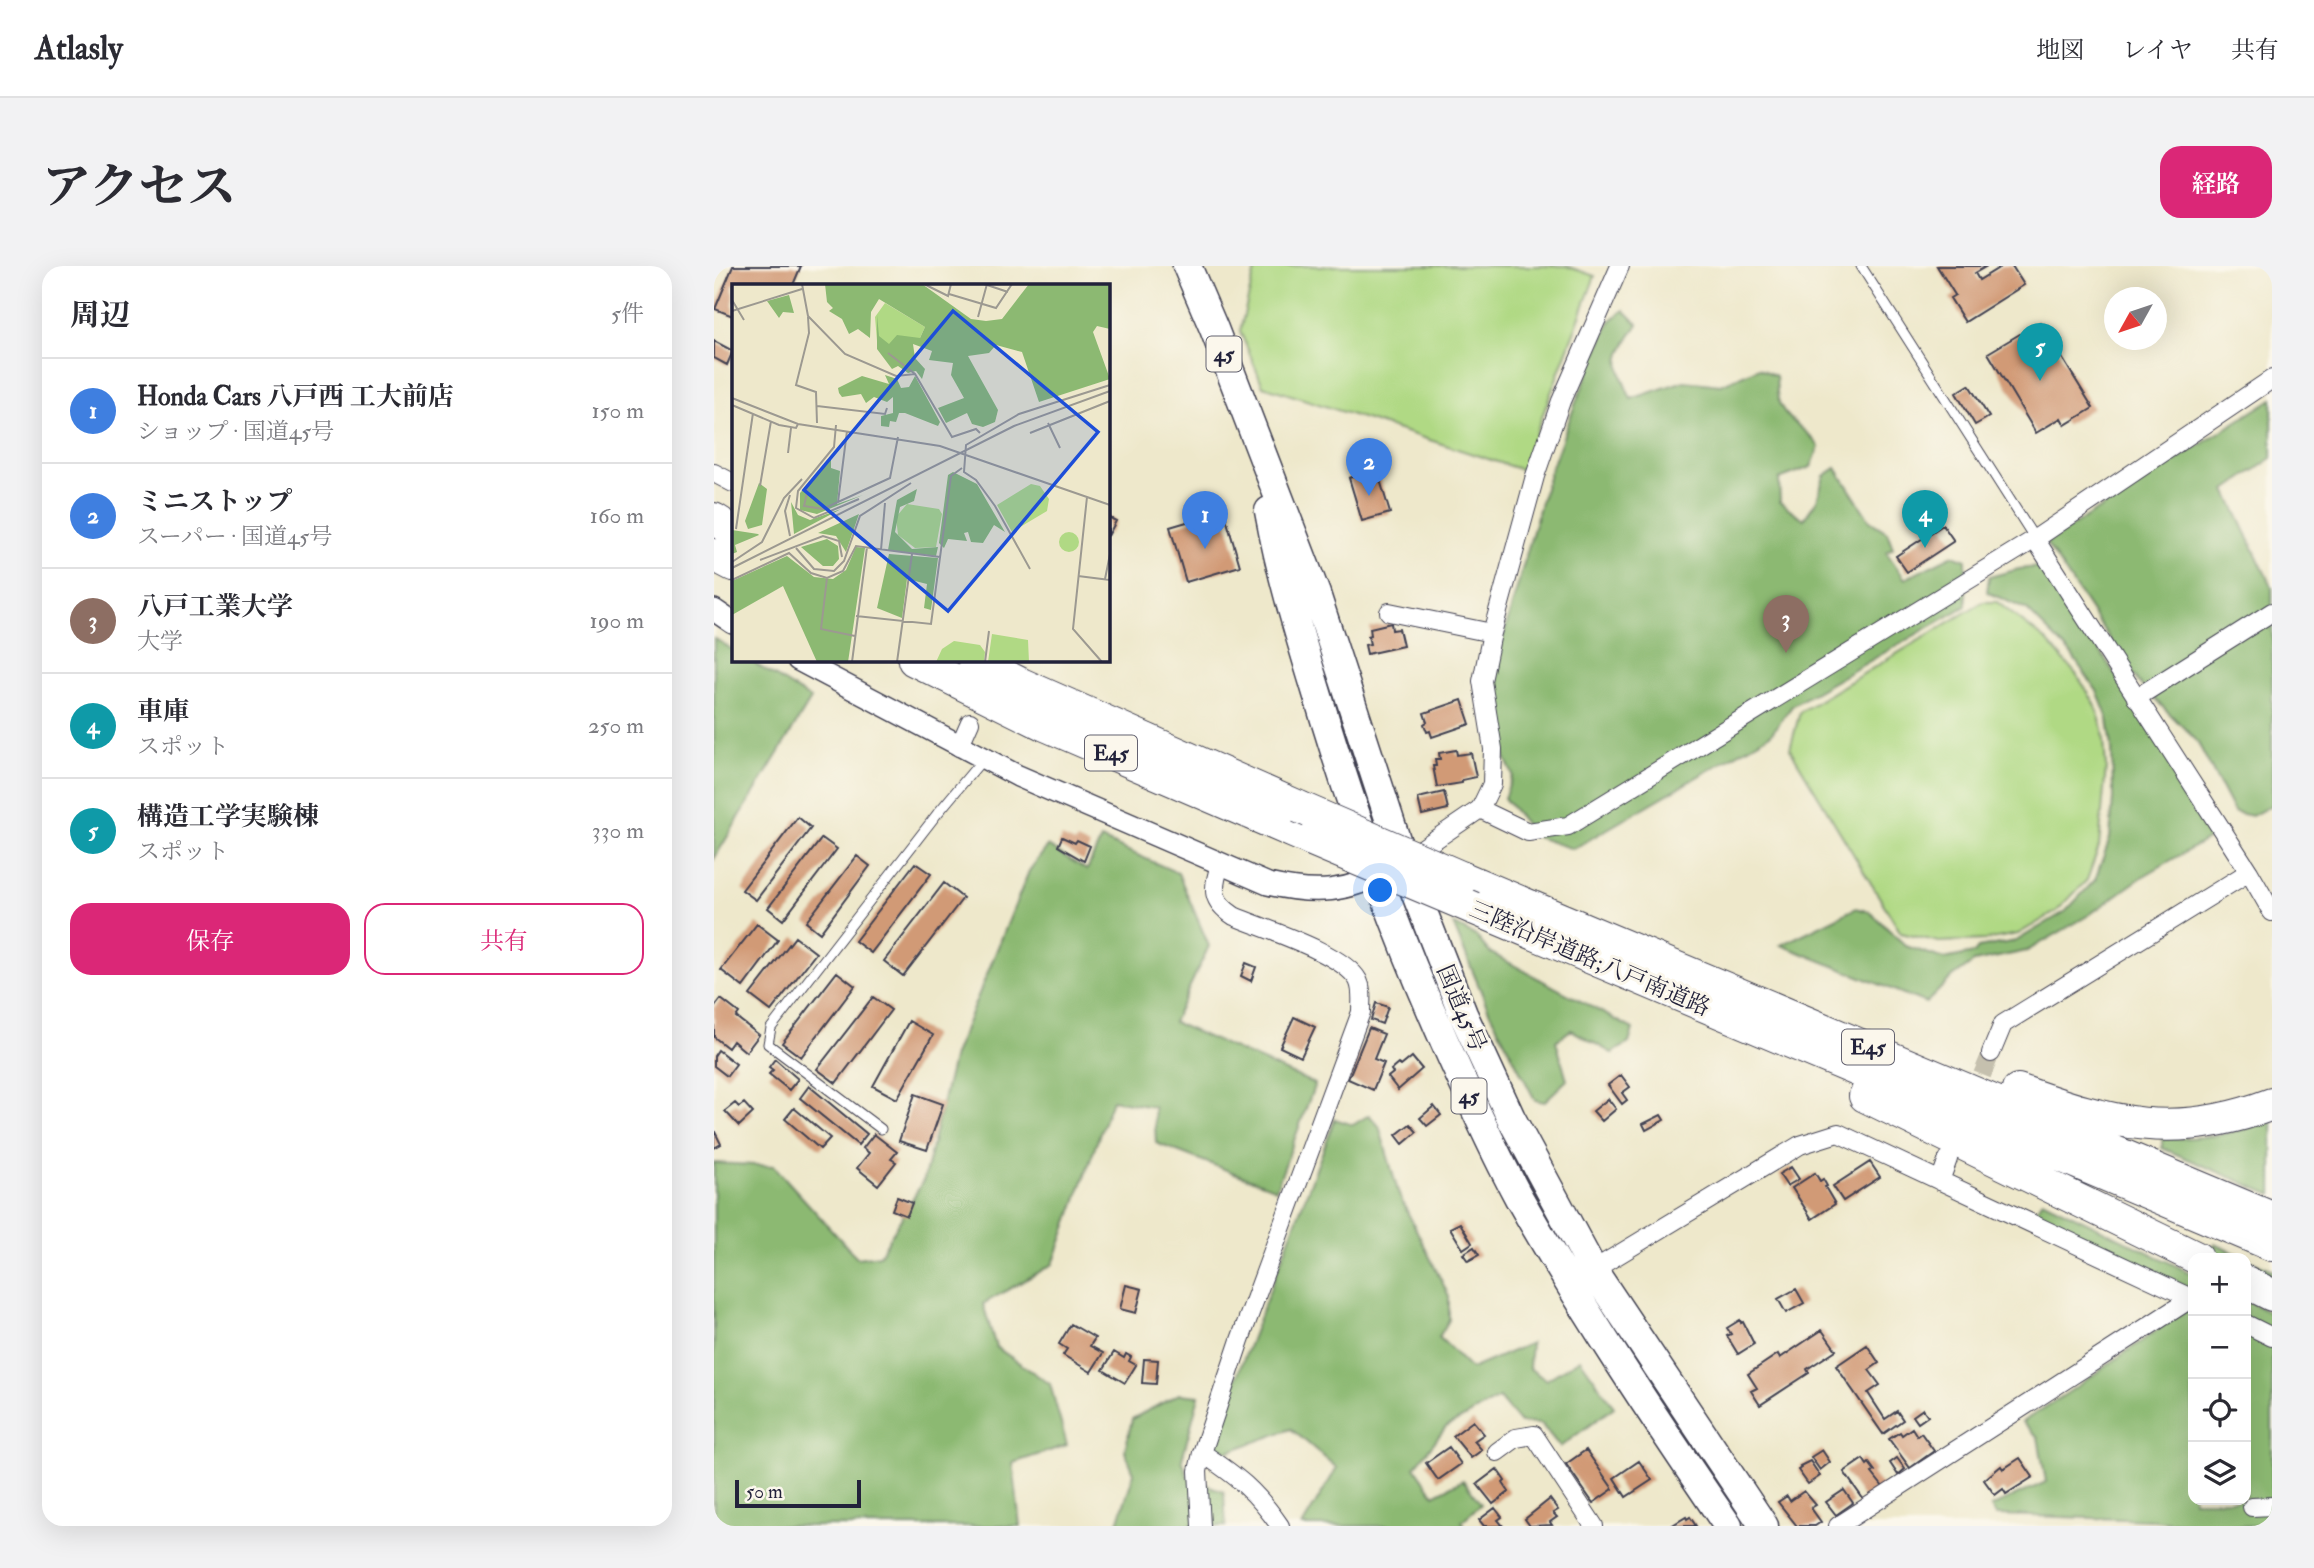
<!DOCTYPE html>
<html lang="ja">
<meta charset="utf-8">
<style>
:root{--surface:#fff;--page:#f2f2f3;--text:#2b2b33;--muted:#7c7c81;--line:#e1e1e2;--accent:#db2777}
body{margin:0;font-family:"IM FELL Double Pica","Noto Serif JP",serif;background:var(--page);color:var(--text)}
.controls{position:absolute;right:21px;bottom:21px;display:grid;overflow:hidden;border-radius:14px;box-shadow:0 7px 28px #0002}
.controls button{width:63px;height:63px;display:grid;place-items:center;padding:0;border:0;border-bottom:2px solid var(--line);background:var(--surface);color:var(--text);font:35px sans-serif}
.compass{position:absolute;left:1390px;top:21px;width:63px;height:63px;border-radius:50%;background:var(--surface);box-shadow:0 7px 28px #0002;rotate:230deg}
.scale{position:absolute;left:21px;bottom:18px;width:126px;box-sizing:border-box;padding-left:7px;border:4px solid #22223b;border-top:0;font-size:19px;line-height:24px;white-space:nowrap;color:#22223b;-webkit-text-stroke:5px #fbf7ec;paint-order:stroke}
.you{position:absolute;left:667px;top:625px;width:24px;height:24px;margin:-18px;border:5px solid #fff;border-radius:50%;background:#1a73e8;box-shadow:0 0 0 10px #1a73e833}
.badge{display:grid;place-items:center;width:46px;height:46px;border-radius:50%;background:var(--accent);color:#fff;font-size:23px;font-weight:700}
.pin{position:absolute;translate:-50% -58px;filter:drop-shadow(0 2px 4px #0008)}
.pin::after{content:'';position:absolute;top:37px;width:24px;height:21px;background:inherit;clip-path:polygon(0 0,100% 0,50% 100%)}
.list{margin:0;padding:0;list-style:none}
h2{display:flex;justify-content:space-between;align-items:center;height:91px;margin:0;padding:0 28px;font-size:30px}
h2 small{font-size:23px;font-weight:400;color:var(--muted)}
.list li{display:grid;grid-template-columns:46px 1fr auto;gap:21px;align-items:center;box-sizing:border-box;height:105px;padding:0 28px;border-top:2px solid var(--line)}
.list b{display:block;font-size:26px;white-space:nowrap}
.list p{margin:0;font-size:23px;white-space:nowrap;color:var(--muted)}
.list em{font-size:23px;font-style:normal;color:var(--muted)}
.actions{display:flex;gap:14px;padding:21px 28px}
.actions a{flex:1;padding:16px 0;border:2px solid var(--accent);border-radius:21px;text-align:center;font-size:24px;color:var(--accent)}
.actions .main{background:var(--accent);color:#fff}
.icon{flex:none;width:38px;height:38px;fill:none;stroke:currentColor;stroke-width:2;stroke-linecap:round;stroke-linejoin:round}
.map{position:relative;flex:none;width:1558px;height:1260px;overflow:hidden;border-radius:21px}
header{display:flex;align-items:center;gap:42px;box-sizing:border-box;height:98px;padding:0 35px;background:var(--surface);border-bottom:2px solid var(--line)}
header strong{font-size:33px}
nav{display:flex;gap:38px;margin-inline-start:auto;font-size:24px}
.intro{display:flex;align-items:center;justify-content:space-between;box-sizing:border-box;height:168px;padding:0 42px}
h1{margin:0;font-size:49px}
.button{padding:18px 32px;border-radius:21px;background:var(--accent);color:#fff;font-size:24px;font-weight:700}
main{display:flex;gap:42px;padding:0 42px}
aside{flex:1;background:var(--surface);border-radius:21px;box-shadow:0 7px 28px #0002}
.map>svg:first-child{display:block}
.green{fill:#b0d984;stroke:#697e60;stroke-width:2}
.forest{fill:#8cb972;stroke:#576e56;stroke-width:2}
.building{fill:#d19a76}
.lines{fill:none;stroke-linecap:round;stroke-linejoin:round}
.minor-tunnel{stroke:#c5c0ae;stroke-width:18;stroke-dasharray:18 9;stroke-linecap:butt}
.service-casing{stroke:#414051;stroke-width:11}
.minor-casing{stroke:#414051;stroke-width:20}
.tertiary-casing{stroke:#414051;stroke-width:24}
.trunk-casing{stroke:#414051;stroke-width:31}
.motorway-casing{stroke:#414051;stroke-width:34}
.service{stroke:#fff;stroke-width:9}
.minor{stroke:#fff;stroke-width:18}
.tertiary{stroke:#fff;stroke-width:21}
.trunk{stroke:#fff;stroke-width:28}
.motorway{stroke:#fff;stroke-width:32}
.motorway-bridge-casing{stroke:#414051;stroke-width:34;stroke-linecap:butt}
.motorway-bridge{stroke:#fff;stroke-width:32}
.labels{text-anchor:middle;stroke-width:6;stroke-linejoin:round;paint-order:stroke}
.shield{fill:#fbf7ec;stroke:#636270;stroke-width:2}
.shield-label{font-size:21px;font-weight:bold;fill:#22223b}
.street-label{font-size:23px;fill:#22223b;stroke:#fbf7ec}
.inset-road{fill:none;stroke:#9c9991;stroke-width:2}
.view{fill:#1d4ed8;fill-opacity:0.15;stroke:#1d4ed8;stroke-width:3.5}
.inset-edge{fill:none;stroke:#22223b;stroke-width:3.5}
</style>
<header>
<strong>Atlasly</strong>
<nav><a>地図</a><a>レイヤ</a><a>共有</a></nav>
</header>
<div class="intro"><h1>アクセス</h1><a class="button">経路</a></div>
<main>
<aside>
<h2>周辺<small>5件</small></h2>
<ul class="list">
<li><span class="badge" style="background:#3f7fe0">1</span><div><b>Honda Cars 八戸西 工大前店</b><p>ショップ · 国道45号</p></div><em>150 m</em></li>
<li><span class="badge" style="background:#3f7fe0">2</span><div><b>ミニストップ</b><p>スーパー · 国道45号</p></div><em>160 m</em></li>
<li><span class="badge" style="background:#8d6e63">3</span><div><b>八戸工業大学</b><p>大学</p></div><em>190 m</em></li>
<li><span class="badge" style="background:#0f9aa8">4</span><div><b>車庫</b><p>スポット</p></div><em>250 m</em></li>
<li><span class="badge" style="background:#0f9aa8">5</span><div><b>構造工学実験棟</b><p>スポット</p></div><em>330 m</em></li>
</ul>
<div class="actions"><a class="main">保存</a><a>共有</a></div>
</aside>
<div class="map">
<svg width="1558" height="1260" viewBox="0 0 1558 1260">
<rect width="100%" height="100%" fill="#fbf7ec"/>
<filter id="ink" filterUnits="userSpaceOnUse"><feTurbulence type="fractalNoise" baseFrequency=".0143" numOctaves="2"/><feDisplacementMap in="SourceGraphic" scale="14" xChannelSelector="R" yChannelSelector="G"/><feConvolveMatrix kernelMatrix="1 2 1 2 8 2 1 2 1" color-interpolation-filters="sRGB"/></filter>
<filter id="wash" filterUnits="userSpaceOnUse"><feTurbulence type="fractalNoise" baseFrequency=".00686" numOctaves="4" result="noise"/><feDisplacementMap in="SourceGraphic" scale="28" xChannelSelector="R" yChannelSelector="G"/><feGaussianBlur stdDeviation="1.57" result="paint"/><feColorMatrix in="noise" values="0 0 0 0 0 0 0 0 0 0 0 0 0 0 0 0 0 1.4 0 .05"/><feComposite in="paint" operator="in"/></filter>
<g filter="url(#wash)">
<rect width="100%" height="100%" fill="#eee8cb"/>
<!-- green -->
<path class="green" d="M542,0h310l29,10 -73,194 -259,-84 -23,-55z
M1269,336h14l51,40 29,33 18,29 8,25 3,38 -7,79 -12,34 -30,31 -39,23 -32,6 -47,2 -38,-9 -111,-184 10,-37z"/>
<!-- forest -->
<path class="forest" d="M910,44l14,14c-23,35 -24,37 -7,75l53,-18 37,4 38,-17 17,8c1,9 0,22 4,29 9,18 29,25 39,42l-8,20 -32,12 1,23 24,17 13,-19 7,-24 12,-8 34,53 17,11 6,16 -7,4 19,27 48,-24 13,5v46l-173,99 -22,29 -198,115 -37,-12 -32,-39 9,-23 -8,-17 -3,-33 -7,-26 1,-36 52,-186 28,-75 34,-81z
M1558,133v59l-46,32 46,98v217l-20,11 -18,-4 -37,-71 -58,-58 -93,-140z
M1331,300l173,267 -76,44 -53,38 -62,36 -53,11 -24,17 -24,24 -145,-58 75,-37 14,4 36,34 38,13 30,-6 4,-5 38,-7 50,-30 29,-31 15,-42 3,-40 -1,-51 -4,-28 -11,-28 -26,-37 -44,-44 -40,-18 2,-15 30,-8z
M0,372l19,12v10h16l62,39 -97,160z
M387,573l77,34 31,73 -36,76 142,62 -39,105 -120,-46 -2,-36 -42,-7 -59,164 -70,40 13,43 54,37 17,61 -54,18 7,63h-306v-363l60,3 83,92 23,-3 44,-76 30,-124 75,-184 19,-25 39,24z
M739,658l23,12 13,16 144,77 -4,14 -17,10 -41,-23 -15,11 11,39 -23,22 -9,-2 -45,-87z
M655,849l10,11 20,69 50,101v24l-10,17 32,32 60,-26 -2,25 17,12 34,-21 34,48 -54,40 -19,-23 -21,-1 -21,-25 -53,29 -31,40 19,28 29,-15 18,24 -19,17 3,5h-163l35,-58 -46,-39 -64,23 -15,-10 123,-323 18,6z
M1558,853v76l-110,-47v-9c41,-1 72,-3 110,-20z
M1328,934l151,74v16l-160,-75z
M1501,978l57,26v10l-26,-13v-9h-18l-18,-8z
M1532,1034l26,14v212h-66l-52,-6 -158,-5 -5,-8 55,-25 -8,-45 -16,-15 47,-30 124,-87v195h53z
M465,1128l20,2 -17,63 6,18 36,15 2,34h-109l17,-53 -9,-22 7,-32z"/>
<g id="blocks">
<!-- building -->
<path class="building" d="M19,0h68l-8,19h-60v31l-18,-7z
M1223,0h50l-12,7 4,7 23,-14h10l12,19 -59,37 -15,-24 5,-3z
M1326,56l53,86 -28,17 -4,-7 -25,15 -48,-80z
M0,75l19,10 -6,14 -13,-7z
M1255,119l20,32 -14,8 -19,-32z
M663,204l13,43 -28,8 -13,-43z
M510,245l16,55 -54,16 -16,-55z
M394,251l8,4 -8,15z
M1229,259l11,16 -47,31 -11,-16z
M677,357l1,7 7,-1 4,17 -36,8 -2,-9 5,-1 -2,-8 3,-1 -1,-7z
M748,434l8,24 -38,13 -2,-6 -3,1 -3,-8 3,-2 -3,-9z
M742,484l1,5 14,-2 5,24 -14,3v3l-25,4 -4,-21h3l-1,-7h5l-1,-6z
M730,526l4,17 -26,6 -4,-17z
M84,551l13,11 -55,72 -14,-10z
M348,571l13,6 2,-3 13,6 -6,15 -26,-15z
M108,572l15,11 -54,71 -15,-12z
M143,590l13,10 -50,67 -14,-11z
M201,597l16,11 -60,79 -16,-12z
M230,617l19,15 -60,78 -19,-15z
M43,658l21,16 -35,47 -22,-17z
M81,671l21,16 -45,58 -21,-16z
M532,697l10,4 -5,14 -10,-5z
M123,706l18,14 -54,71 -19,-14z
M159,731l18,13 -55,73 -19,-14z
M7,733l18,14 -3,4 23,18 -13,17 -13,-11 -5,7 -14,-11v-29z
M662,737l12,4 -6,17 -11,-4z
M580,751l21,10 -14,30 -21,-10z
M195,755l24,14 -36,64 -24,-13z
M655,762l15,6 -10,25 10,4 -11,27 -25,-11z
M4,784l18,14 -9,12 -13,-10v-10z
M698,791l10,12 -24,21 -10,-13 5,-4 -2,-3 7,-6 3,2z
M61,793l23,20 -9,11 -20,-16 4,-4 -4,-3z
M907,809l9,12 -8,6 5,7 -5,4 -14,-19z
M95,820l58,48 -9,11 -58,-47z
M201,828l28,10 -16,46 -28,-9z
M894,833l8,10 -14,12 -9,-10z
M21,837l4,4 5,-4 9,10 -14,13 -14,-15z
M720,840l7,9 -14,11 -7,-8z
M80,842l36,30 -10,11 -35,-30z
M947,849l3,5 -18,10 -3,-6z
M696,858l7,8 -14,12 -7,-9z
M0,864l7,14 -7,4z
M160,868l23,18 -6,7 5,3 -18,23 -21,-17 12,-15 -6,-5z
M1156,896l10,15 -37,24 -10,-15z
M1077,901l8,12 -12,7 -8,-12z
M1101,907l5,8 3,-2 4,7 -2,1 10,17 -23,15 -20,-31z
M183,931l15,6 -5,13 -15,-6z
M746,957l12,20 -9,6 -13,-21z
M760,981l5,8 -11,6 -5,-7z
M412,1019l16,4 -6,24 -16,-4z
M1082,1023l8,14 -18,10 -8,-14z
M1026,1054l1,3 2,-1 11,22 -16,10 -11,-18 4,-2 -4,-6z
M357,1058l24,14 -5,8 13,7 -12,19 -28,-17 4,-6 -8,-5z
M1108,1064l14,20 -29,19 2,4 -49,32 -9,-14 6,-3 -9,-14 30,-20 2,4z
M1153,1079l12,18 -10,7 11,15 -12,8 17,26 12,-8 6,9 -20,14 -47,-68z
M400,1086l10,6 2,-4 5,3 -2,4 7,4 -11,18 -22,-13z
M430,1093l14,1 -2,24 -14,-1z
M1209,1143l5,7 -10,7 -5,-7z
M759,1155l11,13 -10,7 8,9 -11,8 -18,-22z
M1198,1162l5,8 4,-3 13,18 -24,17 -21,-29 11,-7 2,3z
M735,1181l12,17 -23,16 -12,-17z
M872,1184l27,39 -20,14 -27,-39z
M1108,1184l8,12 -10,8 -9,-13z
M1183,1192l8,11 -7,6 -8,-12z
M1306,1192l13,19 -27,17 -3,-5 -8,6 -11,-15 17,-14 2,3z
M1149,1193l4,6 2,-2 6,8 -3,2 11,14 -19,13 -20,-28z
M925,1195l13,19 -26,17 -12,-19z
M1096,1195l10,15 -12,8 -10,-14 3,-2 -1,-2z
M783,1203l8,12 -2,2 6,9 -16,12 -16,-20z
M1130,1224l9,13 -17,12 -10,-13z
M1090,1225l12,14 -5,3 10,14 -6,4h-18l-19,-24 9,-6 3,5z
M836,1233l8,11 -5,3 4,4 -7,5 2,3 -22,1 -5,-7z
M781,1242l7,9 -4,3 5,6h-19l-5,-6z
M972,1251l1,2 3,-2 6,9h-25z"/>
</g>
</g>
<g filter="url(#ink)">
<use href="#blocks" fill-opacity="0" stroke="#414051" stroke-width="2"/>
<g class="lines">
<!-- minor-tunnel -->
<path class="minor-tunnel" d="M1258,834l19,-47"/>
<!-- service casing -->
<g class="service-casing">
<path id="service" d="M1147,0l174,273
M167,863l-113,-85 3,-16 166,-214 46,-55"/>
</g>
<!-- minor casing -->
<g class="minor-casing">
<path id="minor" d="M0,207l19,10
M1321,273l214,333 23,40
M675,346l103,21
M1422,432l136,-86
M245,481l11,-25
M766,543l48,23 40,-6 467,-287 237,-160
M694,592l72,-49 12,-25 1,-35 -11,-68 10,-48 43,-157 26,-75 59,-135
M1277,787l12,-29 246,-152
M1226,915l8,-22
M879,1004l207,-125 38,-12 355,166
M1532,1058l26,13
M783,1186l19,-14 18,-3 60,91
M488,1187c35,23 54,38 78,73
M1538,1241l20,-1
M487,1260l-3,-55 4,-18 38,-113 121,-328c0,-11 2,-22 -3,-32 -15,-27 -94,-51 -124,-64 -23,-15 -22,-27 -14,-51
M1124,1260l354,-228"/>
</g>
<!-- tertiary casing -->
<g class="tertiary-casing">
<path id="tertiary" d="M0,344l19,13
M84,394l220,116 250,108c47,11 80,9 122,-15"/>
</g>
<!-- trunk casing -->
<g class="trunk-casing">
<path id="trunk" d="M473,0l27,63 102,265 87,267 60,153 48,104 82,152 171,256
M555,245c13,72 36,142 57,212 35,114 76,224 125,333 21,47 43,96 68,142 64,113 136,221 209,328"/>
</g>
<!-- motorway casing -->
<g class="motorway-casing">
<path id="motorway" d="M0,253l19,12
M0,289l19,10
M200,394l129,64 269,116
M260,394l47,24 278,123
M749,612l809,340
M759,642l799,337
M1304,824c94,34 157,51 254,14
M1151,830l332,162
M1532,1016l26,13"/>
</g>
<!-- service -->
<use href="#service" class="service"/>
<!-- minor -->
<use href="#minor" class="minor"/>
<!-- tertiary -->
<use href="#tertiary" class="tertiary"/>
<!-- trunk -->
<use href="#trunk" class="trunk"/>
<!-- motorway -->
<use href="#motorway" class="motorway"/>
<!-- motorway-bridge casing -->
<g class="motorway-bridge-casing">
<path id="motorway-bridge" d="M585,541l164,71
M598,574l161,68"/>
</g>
<!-- motorway-bridge -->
<use href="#motorway-bridge" class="motorway-bridge"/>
</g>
</g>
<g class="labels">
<!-- shield labels -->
<g class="shield">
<rect x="492.5" y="70.5" width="35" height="35" rx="5"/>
<rect x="371" y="469.5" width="52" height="35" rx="5"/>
<rect x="1128" y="763.5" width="52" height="35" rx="5"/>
<rect x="737.5" y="812.5" width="35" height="35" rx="5"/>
</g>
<g class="shield-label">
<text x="510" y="95">45</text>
<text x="397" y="494">E45</text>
<text x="1154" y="788">E45</text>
<text x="755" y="837">45</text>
</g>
<!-- street labels -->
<g class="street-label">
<text transform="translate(876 692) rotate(23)" y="8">三陸沿岸道路;八戸南道路</text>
<text transform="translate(748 742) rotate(67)" y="8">国道45号</text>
</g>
</g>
<!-- overview -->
<g transform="translate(18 18)">
<rect width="378" height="378" fill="#eee8cb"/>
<path d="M153,19l40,24 -6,13 -27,12 -15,-11 -2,-24zM299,200l9,2 9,13 -2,12 -35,21 -15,-27zM175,220l32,5 3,5 -6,33 -21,1 -17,-13 -2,-18zM327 258a10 10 0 1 1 20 0a10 10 0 1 1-20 0ZM260,350l36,6 1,22h-41zM222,357l26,4 5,7 -1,10h-48l6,-13z" fill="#b0d984"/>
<path d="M93,0h97l49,35 15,2 16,-2 27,-35h81v45l-13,-3 -4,6 17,47 -71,23 -17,-50 -26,-7 -7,8 -21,3 30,54 -3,12 -12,5 -11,-3 -5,-11 -21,10 -8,-15 26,-10 -13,-23 2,-12 -24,-3 3,-9 -19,-7 2,14 10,11 -3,10 -6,-8 -8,2 -10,-7 -6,3 -15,-20v-34l2,21 10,8 8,-9 23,3 5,-11 -46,-28 -8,13 -1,26 -12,-9 -9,5 -7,-15 -13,-8 4,-3 -6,-6zM57,11l5,18 -11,-1 -4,6 -12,-17zM153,91l12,4 4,9 8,-1 6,-11 25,46 -2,4 -33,-13h-6l-3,9 -6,-1 -1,6 -8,-1v-10l12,-3v-16l-6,5 -13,-5 -8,6 -5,-9 -19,3 -3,-4 -1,-5 24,-12 27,8zM99,175v9l9,3 -3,33 26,-9 -46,19 -17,-4v-17zM221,188l24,12 28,48 -11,-7 -11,18 -12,-1 -3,-10 -4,1 3,8 -19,-2 -4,9 -5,-5 9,-68zM27,199l8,6 -5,36 -14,4 -3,-8zM185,205l-3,12 -14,6 -5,25 17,17 26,-2 -2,9 -48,-6 9,-50zM59,218l7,13 12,5 31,-11 -47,25zM127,230l-13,38 -10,-16 -18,-3zM0,246l26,4 1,1 -24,10 2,7 -5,2zM95,255l11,7 1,13 -6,7h-10l-22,-19zM124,263l9,1 -17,114h-31l-34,-76 -51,29v-34l55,-25 27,21 19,2 13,-9zM157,270l49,4 -7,52 -7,-2 3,-24 -20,-5 -5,39 -25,-10z" fill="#8cb972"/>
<path class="inset-road" d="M70,0l6,32 37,38 51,22 19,-2M192,0l24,12 3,-12M252,0l24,8M217,10l47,14 16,-24M0,16l12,20M0,27l70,-22M76,33l1,16 -13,52 20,7 1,31M246,33l9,-33M156,69l27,21 37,63 24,-8 4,4M0,114l66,26 142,22 170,59M0,121l47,20 17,3 2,-4M85,122l68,8 2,-6M316,139l12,25M104,141l-2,22 -36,44 -2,17 18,10 45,-19M298,149l80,-32M56,169l3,-25M28,202l11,-65M76,205l-4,17 19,3 67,-31 8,-41M58,211l-5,16 5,25M355,213l-14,132 29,33M106,218l9,-71M4,245l17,-116M64,264l18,21 20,2 10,-10 16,-45 51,-33M149,266l4,-47M28,276l63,-24 16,5 3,16M0,278l30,-20 22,-44 18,-19M0,284l282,-142 96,-35M298,285l-35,-63 -19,-26 -12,-8 2,-27 53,-31 91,-29M346,292l32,4M95,294l-6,51 34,7M373,295l5,-25M0,296l57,-27 22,20 16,5 16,-7 13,-25 84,11M124,332l75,8 20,-148 11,-8M120,378l15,-115M165,378l15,-108M253,378l4,-31"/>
<path class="view" d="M221,27l145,121 -150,179 -144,-121z"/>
<rect width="378" height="378" class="inset-edge"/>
</g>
</svg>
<div class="controls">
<button>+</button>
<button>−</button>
<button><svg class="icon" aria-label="locate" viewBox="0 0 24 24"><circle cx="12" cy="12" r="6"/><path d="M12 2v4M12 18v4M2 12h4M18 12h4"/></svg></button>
<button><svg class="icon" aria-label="layers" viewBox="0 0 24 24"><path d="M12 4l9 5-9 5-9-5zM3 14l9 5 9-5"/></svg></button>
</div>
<svg class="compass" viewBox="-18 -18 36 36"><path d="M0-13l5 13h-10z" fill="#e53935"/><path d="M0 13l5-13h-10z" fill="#7c7c81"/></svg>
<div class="scale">50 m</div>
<div class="you"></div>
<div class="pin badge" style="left:491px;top:283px;background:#3f7fe0">1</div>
<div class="pin badge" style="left:655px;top:230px;background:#3f7fe0">2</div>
<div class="pin badge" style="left:1072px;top:387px;background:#8d6e63">3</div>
<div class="pin badge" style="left:1211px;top:282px;background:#0f9aa8">4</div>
<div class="pin badge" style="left:1326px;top:115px;background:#0f9aa8">5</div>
</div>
</main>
